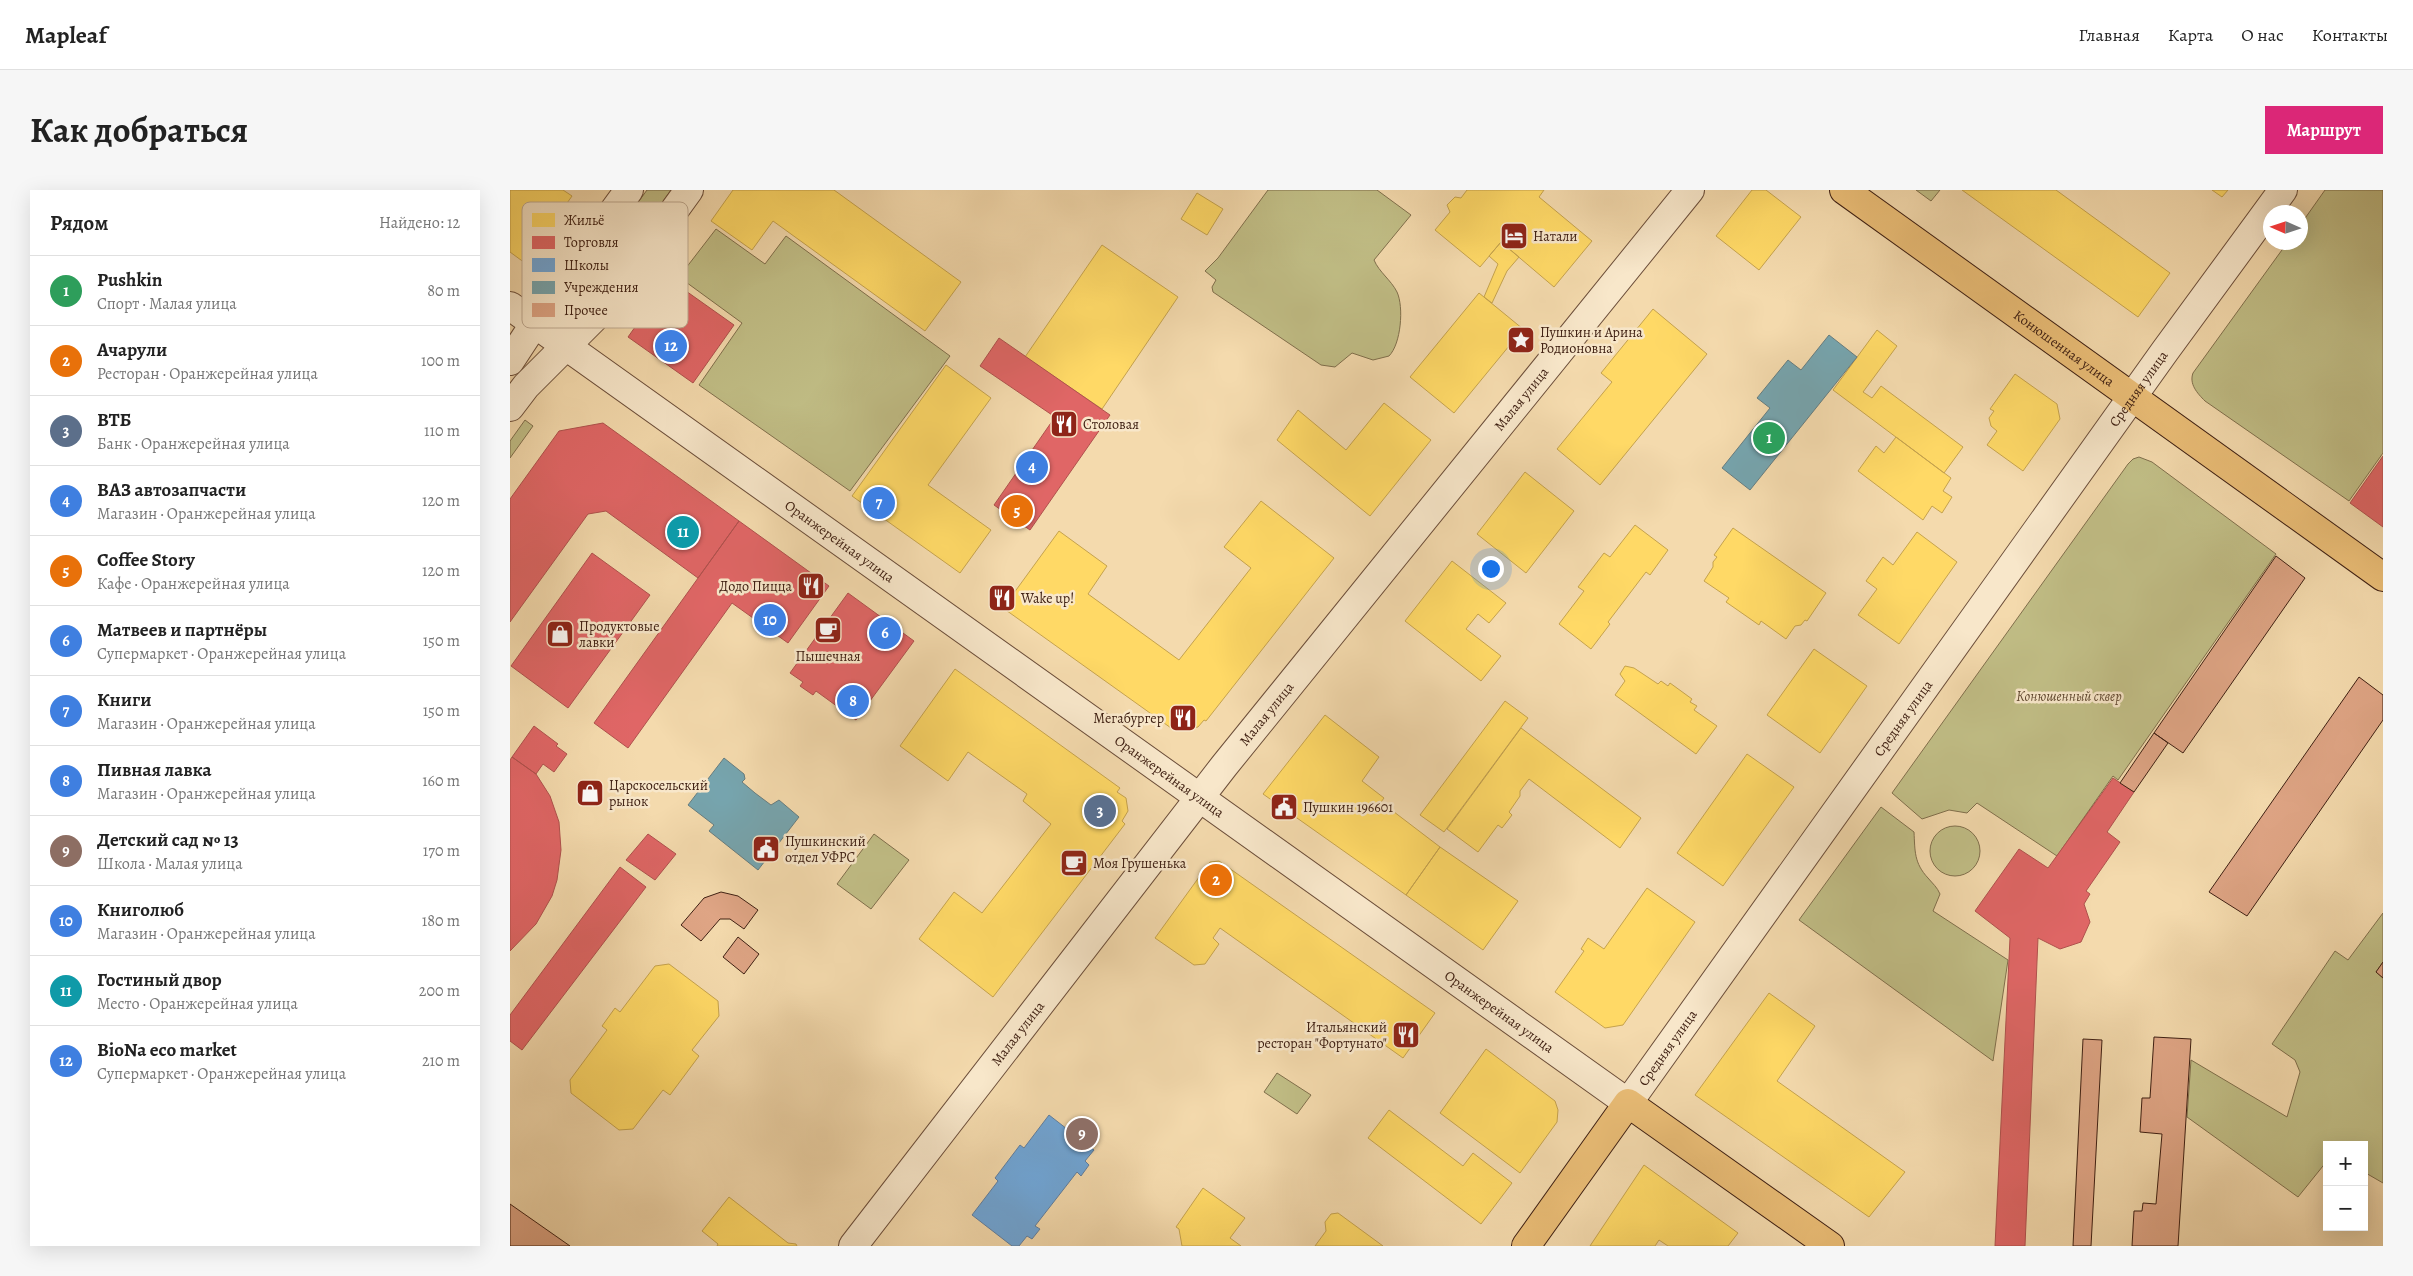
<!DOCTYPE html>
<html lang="ru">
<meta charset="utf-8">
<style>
:root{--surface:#fff;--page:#f6f6f6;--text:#222;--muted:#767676;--line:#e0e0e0;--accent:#db2777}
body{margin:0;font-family:Alegreya,serif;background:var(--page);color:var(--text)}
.controls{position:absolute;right:15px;bottom:15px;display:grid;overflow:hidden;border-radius:0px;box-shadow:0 5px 20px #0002}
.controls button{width:45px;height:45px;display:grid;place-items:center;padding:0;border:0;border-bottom:1px solid var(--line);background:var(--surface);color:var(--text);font:25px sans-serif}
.compass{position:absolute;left:1753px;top:15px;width:45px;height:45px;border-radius:50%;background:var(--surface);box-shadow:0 5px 20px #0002;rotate:273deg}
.you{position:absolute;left:980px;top:378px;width:18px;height:18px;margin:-12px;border:4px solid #fff;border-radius:50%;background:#1a73e8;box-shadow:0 0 0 8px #1a73e833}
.badge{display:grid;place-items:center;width:32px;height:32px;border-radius:50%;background:var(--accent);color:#fff;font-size:16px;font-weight:700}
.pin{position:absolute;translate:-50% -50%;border:2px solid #fff;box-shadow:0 1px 5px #0006}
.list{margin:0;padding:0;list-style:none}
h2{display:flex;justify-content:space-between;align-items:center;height:65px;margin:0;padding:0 20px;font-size:21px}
h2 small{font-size:16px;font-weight:400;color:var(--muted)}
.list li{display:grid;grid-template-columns:32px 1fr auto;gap:15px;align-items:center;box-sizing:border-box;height:70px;padding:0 20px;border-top:1px solid var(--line)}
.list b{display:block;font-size:19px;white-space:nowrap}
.list p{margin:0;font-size:16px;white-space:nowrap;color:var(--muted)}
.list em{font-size:16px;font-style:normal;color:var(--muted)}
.map{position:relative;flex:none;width:1873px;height:1056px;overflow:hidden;border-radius:0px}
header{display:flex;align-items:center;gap:30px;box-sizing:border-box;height:70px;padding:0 25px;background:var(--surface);border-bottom:1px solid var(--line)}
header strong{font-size:24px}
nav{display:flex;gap:28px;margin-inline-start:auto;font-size:18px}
.intro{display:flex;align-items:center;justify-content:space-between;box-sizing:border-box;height:120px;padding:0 30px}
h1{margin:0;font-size:35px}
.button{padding:12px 22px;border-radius:0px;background:var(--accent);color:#fff;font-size:18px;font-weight:700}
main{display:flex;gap:30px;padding:0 30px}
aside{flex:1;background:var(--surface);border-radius:0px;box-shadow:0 5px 20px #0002}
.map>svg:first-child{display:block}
.green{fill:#c1be86;stroke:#806f4c}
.homes{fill:#ffd966;stroke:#c5a24d}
.shops{fill:#e06666;stroke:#b0514d}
.schools{fill:#6fa8dc;stroke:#617fa0}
.public{fill:#76a5af;stroke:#667d80}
.building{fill:#dfa585;stroke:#3f2013}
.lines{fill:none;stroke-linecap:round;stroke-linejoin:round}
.minor-casing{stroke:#6c4e3a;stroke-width:30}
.major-casing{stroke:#3f2013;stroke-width:30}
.minor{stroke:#f8e7ca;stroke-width:28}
.major{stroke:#eabd76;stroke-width:28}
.labels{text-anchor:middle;stroke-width:5;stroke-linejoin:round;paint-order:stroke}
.poi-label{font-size:14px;fill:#3f2013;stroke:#f8e7ca;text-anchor:start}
.street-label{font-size:14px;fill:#3f2013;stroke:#f8e7ca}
.park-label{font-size:14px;font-style:italic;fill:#604830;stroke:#f8e7ca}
.key{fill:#f8e7ca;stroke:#c0ab93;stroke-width:1}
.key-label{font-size:14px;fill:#3f2013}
</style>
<header>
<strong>Mapleaf</strong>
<nav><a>Главная</a><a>Карта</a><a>О нас</a><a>Контакты</a></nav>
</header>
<div class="intro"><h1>Как добраться</h1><a class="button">Маршрут</a></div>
<main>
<aside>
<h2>Рядом<small>Найдено: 12</small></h2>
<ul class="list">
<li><span class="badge" style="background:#2e9e5b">1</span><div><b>Pushkin</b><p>Спорт · Малая улица</p></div><em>80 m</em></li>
<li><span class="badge" style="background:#e8710a">2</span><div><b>Ачарули</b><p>Ресторан · Оранжерейная улица</p></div><em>100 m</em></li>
<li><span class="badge" style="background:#5c6f8a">3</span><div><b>ВТБ</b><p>Банк · Оранжерейная улица</p></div><em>110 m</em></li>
<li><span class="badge" style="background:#3f7fe0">4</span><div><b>ВАЗ автозапчасти</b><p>Магазин · Оранжерейная улица</p></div><em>120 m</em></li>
<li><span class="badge" style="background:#e8710a">5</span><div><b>Coffee Story</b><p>Кафе · Оранжерейная улица</p></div><em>120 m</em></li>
<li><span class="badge" style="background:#3f7fe0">6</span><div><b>Матвеев и партнёры</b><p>Супермаркет · Оранжерейная улица</p></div><em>150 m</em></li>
<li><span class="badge" style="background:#3f7fe0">7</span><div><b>Книги</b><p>Магазин · Оранжерейная улица</p></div><em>150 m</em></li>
<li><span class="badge" style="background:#3f7fe0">8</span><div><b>Пивная лавка</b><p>Магазин · Оранжерейная улица</p></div><em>160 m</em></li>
<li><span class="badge" style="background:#8d6e63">9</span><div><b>Детский сад № 13</b><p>Школа · Малая улица</p></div><em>170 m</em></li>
<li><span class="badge" style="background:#3f7fe0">10</span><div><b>Книголюб</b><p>Магазин · Оранжерейная улица</p></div><em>180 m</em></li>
<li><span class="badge" style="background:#0f9aa8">11</span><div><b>Гостиный двор</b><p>Место · Оранжерейная улица</p></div><em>200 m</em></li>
<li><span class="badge" style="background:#3f7fe0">12</span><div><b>BioNa eco market</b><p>Супермаркет · Оранжерейная улица</p></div><em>210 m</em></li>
</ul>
</aside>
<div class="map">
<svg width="1873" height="1056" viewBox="0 0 1873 1056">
<rect width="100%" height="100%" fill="#f4daad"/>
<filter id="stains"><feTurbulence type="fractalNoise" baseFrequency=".004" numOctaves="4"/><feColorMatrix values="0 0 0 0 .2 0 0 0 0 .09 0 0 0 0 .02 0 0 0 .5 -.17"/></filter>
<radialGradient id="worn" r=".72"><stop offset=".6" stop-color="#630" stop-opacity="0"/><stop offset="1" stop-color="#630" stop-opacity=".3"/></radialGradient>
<!-- green -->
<path class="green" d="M137,0h24l-74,103 -16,-12z
M758,0h109l34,25 -37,45c5,12 17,20 23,32 7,15 4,52 -8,64l-16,4 -21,-7 -17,14 -14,-2 -108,-73 -1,-5 4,-7 -11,-9 13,-13z
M1406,0h24l-9,11z
M1815,0h58v263l-34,48 -144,-100c-8,-8 -16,-17 -12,-28l94,-130 13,-1 1,-18z
M206,39l49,35 21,-28 164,120 -100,135 -151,-106 43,-62 -63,-46z
M15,230l8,6 -23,32v-17z
M1629,267l13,5 124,92 -158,226 -5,-4 -56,80 -80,-53 -10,10 -18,-3 -27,9 -30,-26 236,-329 5,-5z
M1371,617l33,25c1,19 0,31 14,46 5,6 9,9 12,16l-7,17 75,49 -15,101 -194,-141z
M1420 661a25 25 0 1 1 50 0a25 25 0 1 1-50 0Z
M364,644l35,26 -38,49 -34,-25z
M1873,723v49l-7,10 7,6v205l-19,-11v-27h-37v16l-29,36 -111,-80 4,-57 96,57 13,-45 -5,-12 -23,-16 63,-93 13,9z
M767,883l34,22 -14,19 -33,-22z"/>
<!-- homes -->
<path class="homes" d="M0,0h53l9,6 -47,67 -15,-11z
M223,0h101l127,92 -36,49 -152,-110 -21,29 -41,-29z
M1034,0l-5,7 53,44 -38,46 -53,-45 -21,25 -45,-37 15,-18 -3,-7 8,-8 6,1 6,-8z
M1242,0h14l35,27 -42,53 -43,-34z
M1452,0h94l114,83 -32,44z
M1702,0h16l-6,7z
M687,3l26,16 -16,26 -26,-16z
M991,52l18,15 -12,14 -15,32 -8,-6 14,-33 -9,-8z
M592,55l76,52 -76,112 -77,-52z
M969,103l44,36 -69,84 -44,-36z
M1143,119l54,45 -107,131 -43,-36 55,-67 -11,-9z
M1367,140l20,16 -34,46 9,6 9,-12 82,61 -19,26 -111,-83z
M436,175l45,33 -63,87 63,45 -31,43 -108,-77z
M1505,184l42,30 3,15 -37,52 -36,-26 10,-14 -6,-5 -2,-8 5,-7 -4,-2z
M874,213l47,37 -61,76 -93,-76 21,-30 48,40z
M1386,247l55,41 -8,13 9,6 -10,16 -10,-7 -9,14 -65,-49 18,-25 8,7z
M1015,282l49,39 -48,62 -49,-39z
M751,311l73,57 -128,163 -2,-1 -6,7 -17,3 -7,-5 -3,3 -168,-120 56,-77 48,35 -19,28 91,66 72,-92 -27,-21z
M1125,335l33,25 -18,25 -4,-3 -38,50 2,2 -19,25 -32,-25 25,-33 -6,-4 26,-34 6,4z
M1223,338l93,65 -19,28 -2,-1 -4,5 -6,1 -9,13 -25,-18 -2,4 -33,-23 3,-4 -25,-17 9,-14v-5l4,-5 -3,-2z
M1407,342l40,30 -58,82 -41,-29 19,-26 -11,-8 17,-24 10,8z
M942,371l54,42 -17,20 -11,-9 -12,15 35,27 -20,25 -76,-60z
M1304,459l53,37 -47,67 -53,-38z
M1115,476l9,2 24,16 3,-3 7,5 2,-3 22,16 -2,3 7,4 -3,4 23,16 -21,28 -81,-59 10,-14 -5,-7z
M445,479l165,119 -3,4 9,6 2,13 -6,10 3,3 -132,173 -74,-58 35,-47 28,21 69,-89 -28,-23 4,-7 -59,-42 -20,29 -48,-35z
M995,511l23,17 -84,114 -24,-17z
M815,525l54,42 -17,24 22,17 -3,4 59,45 -34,48 -143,-101z
M1011,538l120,90 -21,30 -91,-69 -9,12v5l-11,16 3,3 -10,13 -4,-3 -20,27 -31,-23z
M1237,564l47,33 -71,99 -46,-33z
M930,657l78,54 -35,49 -77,-55z
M709,671l216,152 -32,45 -183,-130 -7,10 6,6 -14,20 -11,1 -39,-27 55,-76z
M1137,698l48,34 -72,103 -18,3 -50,-36 29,-41 -3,-2 7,-11 16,11z
M159,774l49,37 1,15 -27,34 7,6 -29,39 -7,-5 -30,39 -14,1 -48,-37 -1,-13 37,-50 -5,-4 13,-18 5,4 35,-46z
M1259,803l46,33 -38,55 128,91 -36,45 -174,-122z
M976,859l69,52 3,9 -1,12 -37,51 -80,-60z
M879,920l74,56 10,-13 39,30 -31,41 -113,-86z
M1134,975l94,68 -10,13h-60l-9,-6 -4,6h-65z
M693,998l42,30 -15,20 11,8h-59l-3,-17 -3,-2z
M219,1007l59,46 8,1 1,2h-80l1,-2 -16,-13z
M828,1023l45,33h-68l11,-15 -1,-9 6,-8z"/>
<!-- shops -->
<path class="shops" d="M159,89l65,46 -41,58 -65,-46z
M489,148l111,77 -80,115 -36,-25 61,-88 -75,-51z
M93,233l136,98 -41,57 -92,-67 -18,3 -78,108v-123l49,-68z
M1873,266v71l-33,-24z
M229,331l90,65 -41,57 -56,-40 -104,145 -34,-25z
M82,363l58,42 -82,113 -57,-42z
M338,403l66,48 -58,79 -40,-29 -3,4 -13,-9 3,-4 -13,-9z
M24,536l24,18 -2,2 11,8 -13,18 -11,-8 -7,10 -24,-17z
M2,567l24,17 14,22 9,26 2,28 -4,30 -5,16 -16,28 -26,27v-191z
M1603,588l21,14 -27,40 13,10 -34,49 4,3 -6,10 6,18 -9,20 -21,7 -22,-11 -13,308h-30l15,-308 -35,-27 44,-62 29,19z
M138,644l28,20 -21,26 -29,-20z
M110,677l26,20 -124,163 -12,-9v-26z"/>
<!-- schools -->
<path class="schools" d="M539,925l45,35 -9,11 4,4 -8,11 -4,-4 -42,54 5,3 -8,10 -5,-3 -8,10h-7l-40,-31 26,-34 -3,-3 25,-33 4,3z"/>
<!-- public -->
<path class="public" d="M1319,145l28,22 -107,133 -28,-22 48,-60 -13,-10 31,-38 13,10z
M214,568l20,16 1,5 -3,3 13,11 16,12 8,-5 20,17 -41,53 -49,-39 5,-6 -26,-20z"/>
<!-- building -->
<path class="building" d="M1766,366l29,22 -122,175 -29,-20z
M1849,487l24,18v25l-136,196 -38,-24z
M1644,543l14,10 -34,49 -14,-9z
M211,702l17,4 20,14 -14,19 -14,-10h-10l-19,22 -20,-16 23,-27z
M228,747l21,17 -15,20 -21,-17z
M1873,772v16l-7,-6z
M1644,847l37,2 -13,207h-46l2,-35h8l1,-8 13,1 6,-70 -22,-2 2,-34h8z
M1573,849l19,1 -11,206h-18z
M0,1014l60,42h-60z"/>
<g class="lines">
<!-- minor casing -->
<g class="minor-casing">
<g id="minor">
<path id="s1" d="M0,116l1118,797 537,-752 118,-161"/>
<path d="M0,171l53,-81 66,-90"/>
<path d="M0,217l16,-21 77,-77 86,-119"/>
<path id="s2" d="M343,1056l371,-480 466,-576"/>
</g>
</g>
<!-- major casing -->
<g class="major-casing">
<g id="major">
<path id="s3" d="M1334,0l539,387"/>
<path d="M1016,1056l102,-143 202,143"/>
</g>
</g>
<!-- minor -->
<use href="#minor" class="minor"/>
<!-- major -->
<use href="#major" class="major"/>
</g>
<!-- icons -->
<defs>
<g id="hotel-square" transform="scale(1.4375)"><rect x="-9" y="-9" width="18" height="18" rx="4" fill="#8f2418" stroke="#f8e7ca"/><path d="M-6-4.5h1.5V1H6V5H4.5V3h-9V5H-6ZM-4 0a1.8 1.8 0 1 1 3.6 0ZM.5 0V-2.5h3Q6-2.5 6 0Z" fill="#fff"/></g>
<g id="sight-square" transform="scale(1.4375)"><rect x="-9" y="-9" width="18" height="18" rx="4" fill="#8f2418" stroke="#f8e7ca"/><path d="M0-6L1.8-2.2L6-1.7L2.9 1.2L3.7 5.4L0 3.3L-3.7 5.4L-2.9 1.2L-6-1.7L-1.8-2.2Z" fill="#fff"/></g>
<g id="restaurant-square" transform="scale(1.4375)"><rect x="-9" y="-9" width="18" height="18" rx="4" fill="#8f2418" stroke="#f8e7ca"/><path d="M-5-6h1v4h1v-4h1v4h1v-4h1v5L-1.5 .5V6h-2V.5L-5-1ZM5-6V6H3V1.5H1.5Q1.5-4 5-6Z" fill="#fff"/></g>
<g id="cafe-square" transform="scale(1.4375)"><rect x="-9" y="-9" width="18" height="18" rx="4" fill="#8f2418" stroke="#f8e7ca"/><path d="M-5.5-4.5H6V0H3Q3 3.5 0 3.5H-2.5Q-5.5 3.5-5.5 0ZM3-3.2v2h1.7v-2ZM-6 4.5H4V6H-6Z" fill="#fff"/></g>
<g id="shop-square" transform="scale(1.4375)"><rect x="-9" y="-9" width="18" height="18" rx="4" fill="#8f2418" stroke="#f8e7ca"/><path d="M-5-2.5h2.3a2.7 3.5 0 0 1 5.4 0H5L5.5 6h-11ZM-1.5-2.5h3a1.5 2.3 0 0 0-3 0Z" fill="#fff"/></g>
<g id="civic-square" transform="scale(1.4375)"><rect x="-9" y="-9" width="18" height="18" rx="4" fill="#8f2418" stroke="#f8e7ca"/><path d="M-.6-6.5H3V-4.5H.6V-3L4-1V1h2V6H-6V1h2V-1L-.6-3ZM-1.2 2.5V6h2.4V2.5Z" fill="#fff"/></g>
</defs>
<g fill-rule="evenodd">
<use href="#hotel-square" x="1004" y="46"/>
<use href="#sight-square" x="1011" y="150"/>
<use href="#restaurant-square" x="554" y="234"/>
<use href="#restaurant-square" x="301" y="396"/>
<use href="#restaurant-square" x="492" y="408"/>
<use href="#cafe-square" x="318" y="440"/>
<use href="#shop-square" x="50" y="444"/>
<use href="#restaurant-square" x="673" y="528"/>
<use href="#shop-square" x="80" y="603"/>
<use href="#civic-square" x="774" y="617"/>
<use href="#civic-square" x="256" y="659"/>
<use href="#cafe-square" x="564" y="673"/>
<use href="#restaurant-square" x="896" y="845"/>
</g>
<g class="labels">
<!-- poi labels -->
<g class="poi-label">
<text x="1023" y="51">Натали</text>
<text x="1030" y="147">Пушкин и Арина<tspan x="1030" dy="16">Родионовна</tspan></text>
<text x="573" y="239">Столовая</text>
<text x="282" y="401" text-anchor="end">Додо Пицца</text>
<text x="511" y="413">Wake up!</text>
<text x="69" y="441">Продуктовые<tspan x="69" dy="16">лавки</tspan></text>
<text x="318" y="471" text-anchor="middle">Пышечная</text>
<text x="654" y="533" text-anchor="end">Мегабургер</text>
<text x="99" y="600">Царскосельский<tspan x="99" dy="16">рынок</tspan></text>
<text x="793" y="622">Пушкин 196601</text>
<text x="275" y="656">Пушкинский<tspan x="275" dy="16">отдел УФРС</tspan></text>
<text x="583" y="678">Моя Грушенька</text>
<text x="877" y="842" text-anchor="end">Итальянский<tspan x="877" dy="16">ресторан "Фортунато"</tspan></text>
</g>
<!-- street labels -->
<g class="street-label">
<text dy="5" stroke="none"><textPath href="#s3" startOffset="271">Конюшенная улица</textPath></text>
<text dy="5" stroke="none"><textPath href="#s1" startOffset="2251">Средняя улица</textPath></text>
<text dy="5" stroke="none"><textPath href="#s2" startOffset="1079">Малая улица</textPath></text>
<text dy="5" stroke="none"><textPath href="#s1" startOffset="405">Оранжерейная улица</textPath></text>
<text dy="5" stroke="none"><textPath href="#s2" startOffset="674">Малая улица</textPath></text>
<text dy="5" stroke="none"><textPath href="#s1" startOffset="1846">Средняя улица</textPath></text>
<text dy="5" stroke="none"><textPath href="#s1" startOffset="810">Оранжерейная улица</textPath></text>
<text dy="5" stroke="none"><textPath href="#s1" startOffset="1215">Оранжерейная улица</textPath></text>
<text dy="5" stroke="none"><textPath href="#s2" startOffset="269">Малая улица</textPath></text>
<text dy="5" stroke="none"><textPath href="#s1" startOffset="1441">Средняя улица</textPath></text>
</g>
<!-- park labels -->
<g class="park-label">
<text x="1559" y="511">Конюшенный сквер</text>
</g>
</g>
<!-- legend -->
<rect x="12" y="12" width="166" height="126" rx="8" class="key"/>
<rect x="22" y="23" width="23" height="14" fill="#ffd966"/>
<rect x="22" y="46" width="23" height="13" fill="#e06666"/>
<rect x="22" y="68" width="23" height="14" fill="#6fa8dc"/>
<rect x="22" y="91" width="23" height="13" fill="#76a5af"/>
<rect x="22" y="113" width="23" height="14" fill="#dfa585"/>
<g class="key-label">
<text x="54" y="35">Жильё</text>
<text x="54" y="57">Торговля</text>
<text x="54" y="80">Школы</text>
<text x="54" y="102">Учреждения</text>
<text x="54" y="125">Прочее</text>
</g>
<rect width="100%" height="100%" filter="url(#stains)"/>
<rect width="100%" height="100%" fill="url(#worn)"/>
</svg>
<div class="controls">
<button>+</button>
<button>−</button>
</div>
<svg class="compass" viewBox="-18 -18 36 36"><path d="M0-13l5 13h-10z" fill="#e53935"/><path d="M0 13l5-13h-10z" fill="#767676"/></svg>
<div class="you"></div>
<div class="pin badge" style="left:1259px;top:248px;background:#2e9e5b">1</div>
<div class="pin badge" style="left:706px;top:690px;background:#e8710a">2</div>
<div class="pin badge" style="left:590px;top:621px;background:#5c6f8a">3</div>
<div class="pin badge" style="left:522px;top:277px;background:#3f7fe0">4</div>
<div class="pin badge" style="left:507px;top:321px;background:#e8710a">5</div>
<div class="pin badge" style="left:375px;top:443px;background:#3f7fe0">6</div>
<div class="pin badge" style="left:369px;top:313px;background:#3f7fe0">7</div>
<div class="pin badge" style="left:343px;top:511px;background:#3f7fe0">8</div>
<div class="pin badge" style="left:572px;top:944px;background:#8d6e63">9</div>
<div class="pin badge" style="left:260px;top:430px;background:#3f7fe0">10</div>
<div class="pin badge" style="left:173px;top:342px;background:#0f9aa8">11</div>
<div class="pin badge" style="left:161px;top:156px;background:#3f7fe0">12</div>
</div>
</main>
